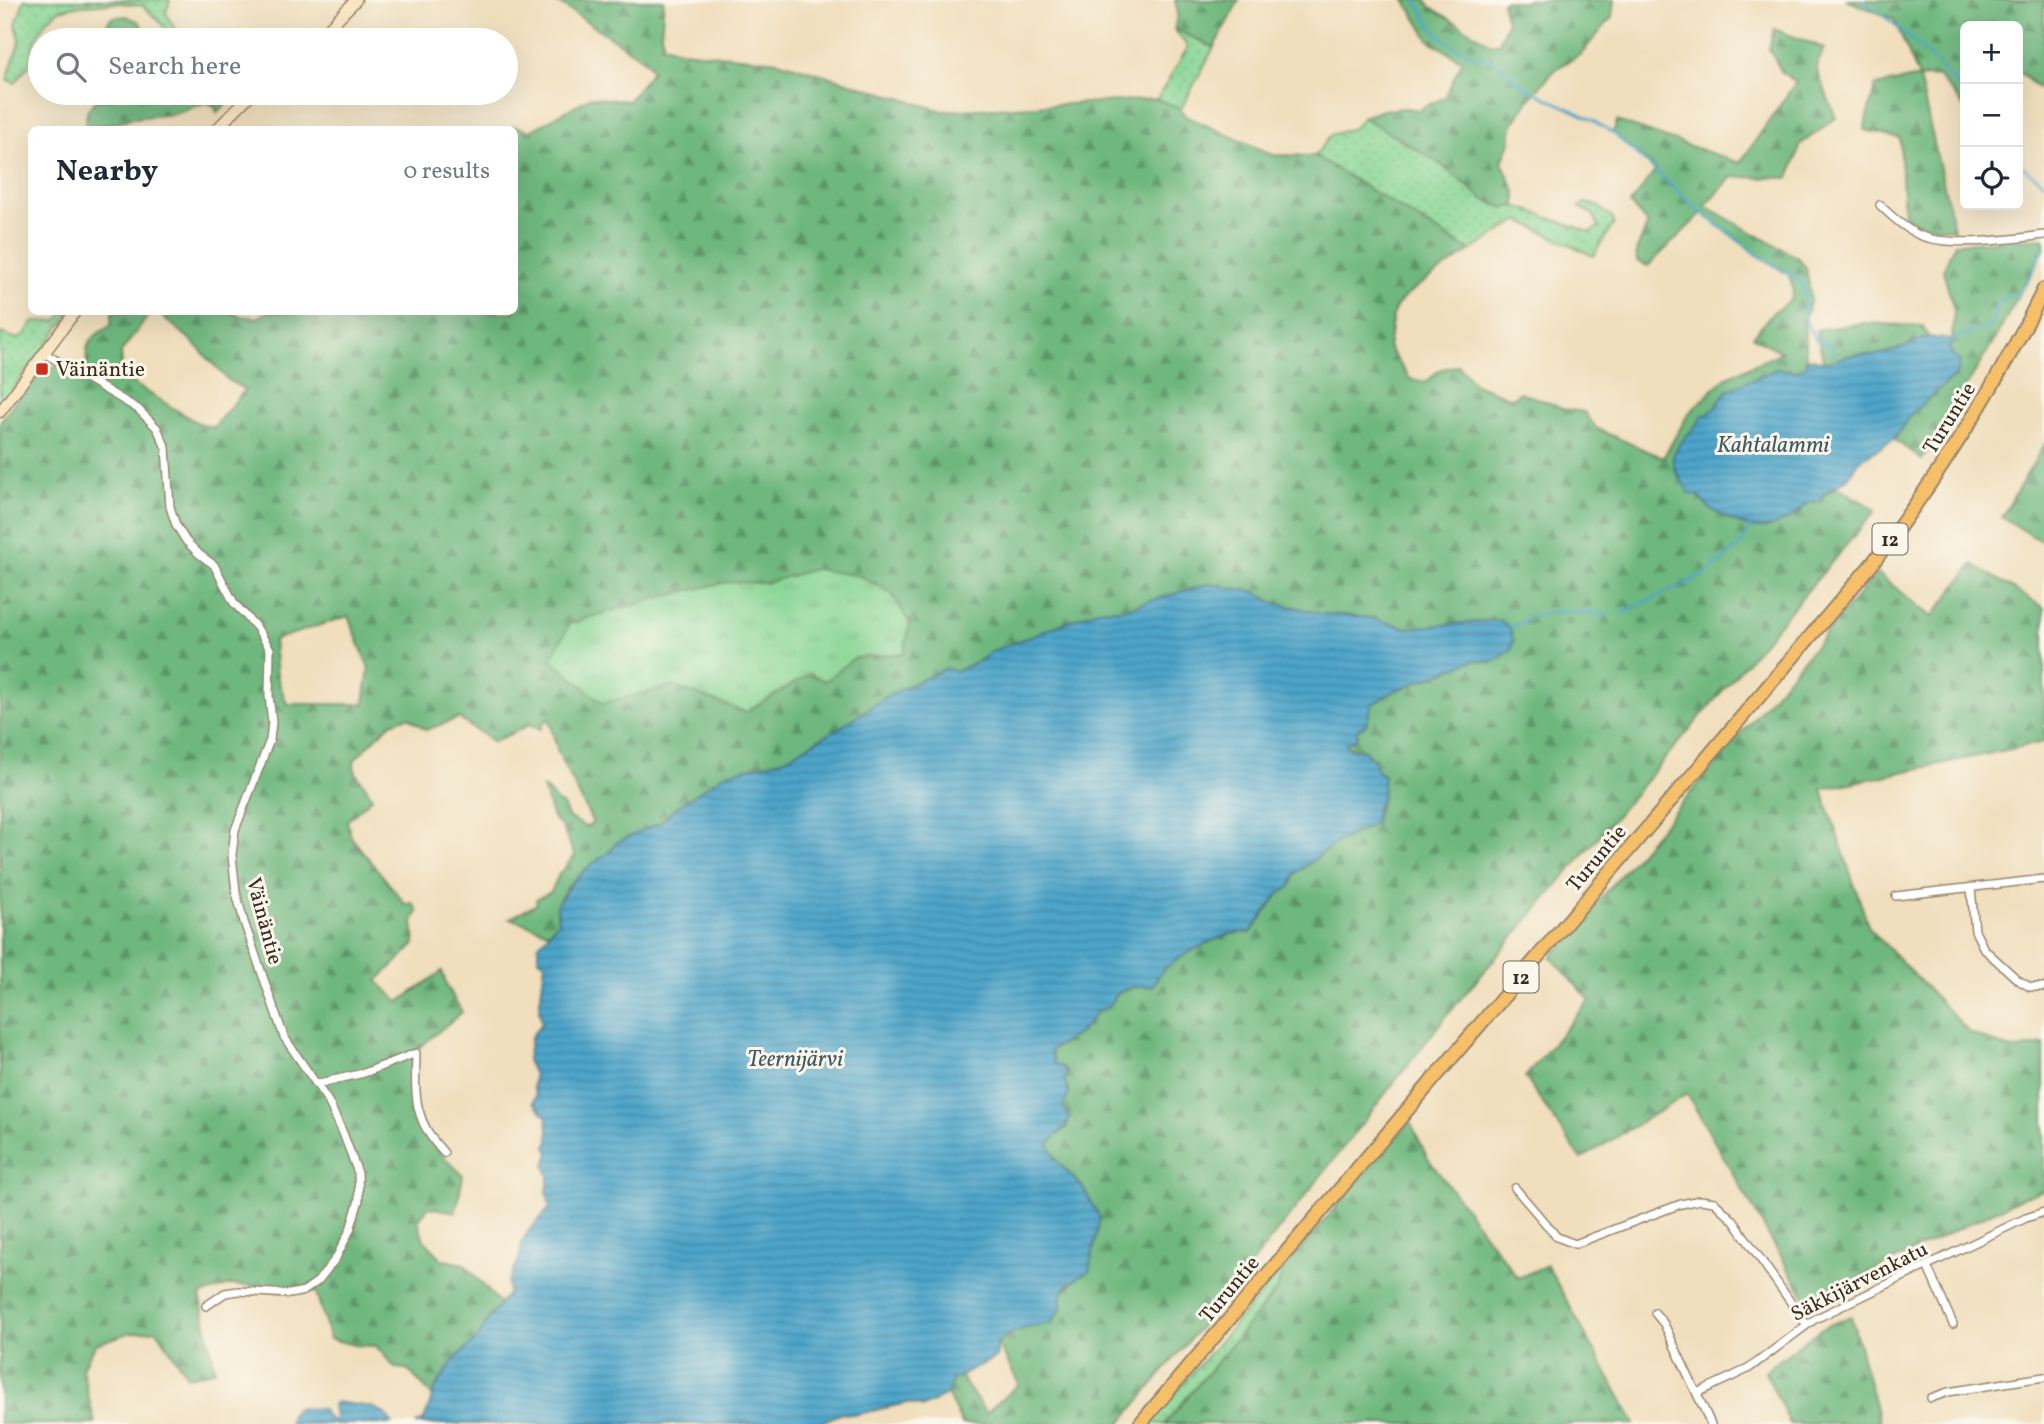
<!DOCTYPE html>
<meta charset="utf-8">
<style>
:root{--surface:#fff;--page:#f6f6f7;--text:#1f2937;--muted:#747a83;--line:#e0e1e3}
body{margin:0;font-family:Vollkorn,serif;background:var(--page);color:var(--text)}
.controls{position:absolute;right:21px;top:21px;display:grid;overflow:hidden;border-radius:10px;box-shadow:0 7px 28px #0002}
.controls button{width:63px;height:63px;display:grid;place-items:center;padding:0;border:0;border-bottom:2px solid var(--line);background:var(--surface);color:var(--text);font:35px sans-serif}
.list{margin:0;padding:0;list-style:none}
h2{display:flex;justify-content:space-between;align-items:center;height:91px;margin:0;padding:0 28px;font-size:30px}
h2 small{font-size:23px;font-weight:400;color:var(--muted)}
.icon{flex:none;width:38px;height:38px;fill:none;stroke:currentColor;stroke-width:2;stroke-linecap:round;stroke-linejoin:round}
.map{position:relative;flex:none;width:2044px;height:1424px;overflow:hidden}
.search{position:absolute;background:var(--surface);box-shadow:0 7px 28px #0002;left:28px;top:28px;width:490px;height:77px;display:flex;align-items:center;gap:18px;box-sizing:border-box;padding:0 24px;border-radius:38px;color:var(--muted);font-size:26px}
.panel{position:absolute;background:var(--surface);box-shadow:0 7px 28px #0002;left:28px;top:126px;width:490px;height:189px;border-radius:10px}
.map>svg:first-child{display:block}
.grass{fill:url(#grass-dots);stroke:#62805a;stroke-width:2}
.forest{fill:url(#forest-firs);stroke:#54704e;stroke-width:2;fill-rule:evenodd}
.park{fill:url(#park-tufts);stroke:#62805a;stroke-width:2}
.water{fill:url(#water-rules);stroke:#446874;stroke-width:2}
.lines{fill:none;stroke-linecap:round;stroke-linejoin:round}
.stream{stroke:#4da5ca;stroke-width:2.5}
.street-casing{stroke:#96846d;stroke-width:10}
.secondary-casing{stroke:#96846d;stroke-width:13}
.highway-casing{stroke:#96846d;stroke-width:16}
.street{stroke:#fff;stroke-width:7}
.secondary{stroke:#fbe6c4;stroke-width:10}
.highway{stroke:#f6c06b;stroke-width:12}
.poi-dot{fill:#c8321e;stroke:#fbf7ec;stroke-width:2.5}
.labels{text-anchor:middle;stroke-width:6;stroke-linejoin:round;paint-order:stroke}
.shield{fill:#fbf7ec;stroke:#75685c;stroke-width:2}
.shield-label{font-size:19px;font-weight:bold;fill:#3b2a1e}
.poi-label{font-size:21px;fill:#3b2a1e;stroke:#fbf7ec;text-anchor:start}
.street-label{font-size:21px;fill:#3b2a1e;stroke:#fbf7ec}
.water-label{font-size:23px;font-style:italic;fill:#425b63;stroke:#fbf7ec}
</style>
<div class="map">
<svg width="2044" height="1424" viewBox="0 0 2044 1424">
<defs>
<pattern id="grass-dots" width="8" height="8" patternUnits="userSpaceOnUse" patternTransform="scale(1.75)"><rect width="8" height="8" fill="#89d695"/><path d="M2 2h.1M6 6h.1" fill="none" stroke="#77b880" stroke-width="1.8" stroke-linecap="round"/></pattern>
<pattern id="forest-firs" width="22" height="20" patternUnits="userSpaceOnUse" patternTransform="scale(1.75)"><rect width="22" height="20" fill="#6eb77e"/><path d="M5 1l3.5 6h-7zM16 11l3.5 6h-7z" fill="#5c9567"/></pattern>
<pattern id="park-tufts" width="24" height="20" patternUnits="userSpaceOnUse" patternTransform="scale(1.75)"><rect width="24" height="20" fill="#89d695"/><path d="M3 7l-1-3M5 7V3M7 7l1-3M15 17l-1-3M17 17v-4M19 17l1-3" fill="none" stroke="#77b880"/></pattern>
<pattern id="water-rules" width="6" height="5" patternUnits="userSpaceOnUse" patternTransform="scale(1.75)"><rect width="6" height="5" fill="#4da5ca"/><path d="M0 2.5h6" fill="none" stroke="#4187a3"/></pattern>
</defs>
<rect width="100%" height="100%" fill="#fbf7ec"/>
<filter id="ink" filterUnits="userSpaceOnUse"><feTurbulence type="fractalNoise" baseFrequency=".0143" numOctaves="2"/><feDisplacementMap in="SourceGraphic" scale="14" xChannelSelector="R" yChannelSelector="G"/><feConvolveMatrix kernelMatrix="1 2 1 2 8 2 1 2 1" color-interpolation-filters="sRGB"/></filter>
<filter id="wash" filterUnits="userSpaceOnUse"><feTurbulence type="fractalNoise" baseFrequency=".00686" numOctaves="4" result="noise"/><feDisplacementMap in="SourceGraphic" scale="28" xChannelSelector="R" yChannelSelector="G"/><feGaussianBlur stdDeviation="1.57" result="paint"/><feColorMatrix in="noise" values="0 0 0 0 0 0 0 0 0 0 0 0 0 0 0 0 0 1.4 0 .05"/><feComposite in="paint" operator="in"/></filter>
<g filter="url(#wash)">
<rect width="100%" height="100%" fill="#f0debc"/>
<!-- grass -->
<path class="grass" d="M24,0h146l-4,13 15,27h-7l-15,-19 -16,-15 -24,-3 -38,2 -22,5 -14,13 -12,22 -3,19 -15,19 -8,-3 13,-40 -4,-15z
M1174,29l40,18 -33,62 -24,-10 31,-52z
M1363,117l78,47 24,20 39,24 12,-2 74,26 9,-5 -6,-13 -13,-7 5,-4 13,3 15,13 1,5 -21,32 -74,-36 -49,31 -155,-95 16,-21 23,-7z
M64,312h7l-71,94v-73l18,6 7,-5 8,-12 24,-1z
M1284,1267l-6,23 -113,134h-17z"/>
<!-- forest -->
<path class="forest" d="M558,0h106l-3,34 3,11 18,6 96,10 165,50 214,-12 24,10 4,7 88,39 42,1 155,95c-18,13 -66,40 -75,58 -4,9 -4,26 -7,38l22,32 17,3 12,-12 19,-5 17,19 37,14 8,-6 45,17 19,3 13,17 66,29 26,-45 36,-35 57,-26 -29,-15 18,-23 21,-15 1,-11 -4,-13 -33,-21 -54,-41 -54,53 -11,-5 -1,-10 12,-27 -18,-20 26,-34 -43,-37 4,-12 123,42 56,-81 -14,-10 -13,-23 5,-20 50,19 -8,20 20,50 -35,26 -12,34 -57,-1 -27,29 93,52 8,10 5,31 -7,21 2,46 -10,5 -7,-2 -61,21 -19,24 -7,2 -2,7 -25,30 24,43 51,30 15,2 35,-15 6,-10 31,-16 39,23 -424,499 -206,262 -126,153h-158l-15,-30 4,-14 9,-4 26,37 33,-29 -22,-42c17,-12 34,-16 54,-19 9,-28 11,-37 38,-52l-6,-83 -26,-27 -8,-15 4,-9 14,-10 -4,-20 6,-14 -5,-14 -1,-12 -9,-3 -3,-14c17,-10 35,-18 44,-37l14,-7c8,-19 25,-20 43,-19 3,-6 7,-14 12,-18 18,-15 64,-41 87,-36l27,-38 12,-8 6,-14 43,-32 35,-18c2,-9 7,-18 8,-27 2,-18 -9,-32 -18,-46l-17,-3 -1,-4 10,-14 10,-4 6,-21 25,-14 78,-30 17,2 7,-42 -92,8 -36,-10 -52,-5 -47,-11 -16,-10 -47,-8 -87,25 -24,1 -106,41 -9,8 -26,12 -12,-2 -54,25 -50,33 -59,33 -55,13 -53,36 -13,13 -45,21c-14,23 -51,33 -58,62 -2,4 0,12 0,17l-10,10 -38,-14 27,-14 -1,-5 15,-7 8,-18 16,-18 -13,-29 -9,-9 -10,-30c9,4 10,14 20,17l5,12 18,10 7,-4 -35,-71 -9,-32 -5,1 -3,8 -12,-4 -36,17c-11,-10 -23,-14 -34,-24l-33,12 -18,-13 -17,6 -36,36c-5,16 12,24 17,39l-25,23 4,16 55,68 6,-2 6,8 -5,10 2,23 -38,37 22,21 43,-31 5,15 15,26 -47,39c-6,65 0,80 48,124l-7,37 -28,-5 -10,15 6,18 19,20 21,4 37,41 -13,14 -10,19 -25,23 -17,26 -3,9 -26,-27 -12,-1 -19,-22 -22,-1 -24,-6 -14,-47 -40,-1 -23,-5 -23,-1 -30,10 15,75 -27,7 -31,-47 -28,3 -33,11 -14,24 13,56h-95v-1002l27,-37 24,-18 36,-1c-3,-24 5,-30 24,-41l1,-13h39l-30,40 2,25 73,45 17,6 32,-38 -18,-11 -35,-38 -35,-29h73l10,4 18,2 8,-6h248v-182l-4,-1 3,-3 17,5 61,-34 37,4 24,-30 -5,-9 -91,-61zM348,616l21,52 -5,36h-77l-10,-27 -3,-37z
M1175,0h64l-25,47 -40,-18 4,-16z
M1405,0h21l5,7 60,37 8,-1 8,-21 -5,-20 3,-2 17,3 6,-3h86l-2,17 -31,37 -25,15 -21,23 -23,33 -2,17 -8,20 14,32v12l-12,2 -21,-9 -42,-35 -78,-47 20,-7 23,-2 12,2 27,-13 17,-36 -33,-21z
M1846,0h198v89l-6,-1 -20,-17v-45h-53v82l-27,-32 -19,2 35,151 -27,-3 -23,-9 -4,-79 -36,-8 11,-44 44,-9 -25,-58z
M126,16l12,5 15,19h-46l-2,-12 6,-10z
M122,93h116l-21,20 -2,-7 -9,-4 -31,12 -43,4 -25,7 -23,2 4,-18 10,-10 13,1z
M2044,238v11l-51,93 -71,118 -28,-21 15,-23 49,-43 -10,-27 4,-6 2,-29 -11,-41 12,-27z
M1864,323l59,3 5,11 -28,12 -24,6 -21,-1 -19,8 -12,1 -8,-33z
M2044,445v98l-42,-26z
M1973,564l71,44v134l-222,47 47,139 101,105 43,17 31,-6v147l-19,5 -217,107 -121,-209 -106,65 -56,-82 65,-77 -39,-43 326,-384 55,44z
M1410,1121l17,36 91,121 29,-13 88,159h-470l112,-134 7,-23z
M1851,1316l29,108h-90l-25,-53 57,-43z"/>
<!-- park -->
<path class="park" d="M815,569l45,7 31,17 19,30 -6,30 -50,5 -29,23 -15,-7 -64,38 -73,-26 -71,17 -51,-44 19,-36 91,-26 66,-15 38,1z"/>
<!-- water -->
<path class="water" d="M1928,337l24,3 -3,7 4,9 7,5 -2,12 -49,43 -15,23 -35,22 -12,18 -23,14 -3,8 -15,2c-7,11 -26,23 -41,25 -17,2 -59,-16 -66,-32l-10,-3c-4,-8 -14,-20 -16,-30 -3,-18 24,-32 29,-47l7,-2 19,-24 50,-22 18,3 10,-5v-6l3,-2c29,9 24,-1 48,-4 6,0 12,1 17,1 19,-2 37,-11 54,-18z
M1209,584l47,8 16,10 47,11 52,5 36,10 92,-8c14,6 16,17 12,31l-19,11 -17,-2 -78,30 -25,14 -6,21 -9,4v9l-11,6 5,5 13,1 9,9 4,12 7,4 -2,24 -6,10 -1,14 -36,18 -43,32 -6,14 -12,8 -28,38c-21,-5 -68,22 -86,36 -5,4 -9,12 -12,18 -18,-1 -35,0 -43,19l-14,7c-9,19 -27,27 -44,37l3,14 9,3 4,6 -3,6 5,14 -6,14 7,11c-4,13 -16,16 -21,28l8,15 26,27 17,30 -11,53c-19,11 -30,15 -28,38l-10,14c-19,3 -37,7 -54,19v15l-45,23 -5,14 -23,13 -17,-4 -53,12 -12,-2 -25,11h-401l8,-4 12,-33 17,-26 25,-23 10,-19 20,-25v-11l11,-23 3,-19 10,-14 18,-19 -3,-16 2,-16 -4,-11 4,-12 -3,-6 3,-6 -2,-24 -14,-15 3,-7 -3,-7 1,-13 -7,-15 4,-23 11,-14 -3,-13 6,-47 -7,-5v-12l20,-24 -1,-18 13,-19 18,-18 24,-17 4,-7 45,-21 13,-13 53,-36 55,-13 59,-33 50,-33 54,-25 12,2 26,-12 9,-8 106,-41 24,-1z
M338,1402c19,5 44,0 54,22h-103l2,-10 6,-6 26,1 3,7 6,5 3,-1 -2,-16z"/>
<g class="lines">
<!-- stream -->
<path class="stream" d="M1415,0l20,31 15,13 19,10 20,5 37,29 63,30 24,15 89,80 54,41 44,27 5,13 -1,18 4,15 9,14 14,4 5,17
M1863,0c38,28 73,58 102,95
M2018,163l26,20
M1952,340l42,-16c-1,-36 14,-18 28,-35 9,-11 15,-28 22,-40
M1622,613l82,-38 38,-31 8,-18
M1511,628c35,-24 58,-16 99,-13"/>
</g>
</g>
<g filter="url(#ink)">
<g class="lines">
<!-- street casing -->
<g class="street-casing">
<path id="street" d="M1880,205c12,12 24,23 39,30 31,13 91,4 125,0
M44,353l94,56 19,19 9,20 4,59 6,18 10,16 13,13 15,11 20,38 23,25 13,21 -1,47 3,26 -2,18 -35,90 -3,25 4,37 8,30 40,115 44,64 15,32 15,40 1,27 -9,30 -14,28 -18,23 -14,10 -14,3 -52,-3 -13,2 -19,13
M1971,888l4,43 9,18 34,31 12,7h14
M1896,896l148,-17
M316,1084l48,-11 52,-20c-1,43 -3,67 28,100
M1515,1188l42,49 18,7 106,-40 19,-4 14,2 19,18 73,104
M1927,1266l26,58
M1655,1313l9,11 47,100
M1697,1393l51,-24 67,-50 211,-101 18,-6
M1931,1398l17,-6 96,-15"/>
</g>
<!-- secondary casing -->
<g class="secondary-casing">
<path id="secondary" d="M317,40l39,-40
M216,130l36,-37
M0,412l75,-100"/>
</g>
<!-- highway casing -->
<g class="highway-casing">
<path id="highway" d="M1140,1424l732,-860c66,-87 124,-177 172,-275"/>
</g>
<!-- street -->
<use href="#street" class="street"/>
<!-- secondary -->
<use href="#secondary" class="secondary"/>
<!-- highway -->
<use href="#highway" class="highway"/>
</g>
</g>
<!-- markers -->
<rect class="poi-dot" x="35" y="362" width="14" height="14" rx="3.5"/>
<g class="labels">
<!-- shield labels -->
<g class="shield">
<rect x="1872.5" y="523.5" width="35" height="31" rx="5"/>
<rect x="1503.5" y="961.5" width="35" height="31" rx="5"/>
</g>
<g class="shield-label">
<text x="1890" y="546">12</text>
<text x="1521" y="984">12</text>
</g>
<!-- poi labels -->
<g class="poi-label">
<text x="56" y="376">Väinäntie</text>
</g>
<!-- street labels -->
<g class="street-label">
<text transform="translate(1949 418) rotate(-58)" y="7">Turuntie</text>
<text transform="translate(1596 858) rotate(-50)" y="7">Turuntie</text>
<text transform="translate(265 921) rotate(75)" y="7">Väinäntie</text>
<text transform="translate(1859 1281) rotate(-27)" y="7">Säkkijärvenkatu</text>
<text transform="translate(1229 1289) rotate(-50)" y="7">Turuntie</text>
</g>
<!-- water labels -->
<g class="water-label">
<text x="1773" y="452">Kahtalammi</text>
<text x="795" y="1066">Teernijärvi</text>
</g>
</g>
</svg>
<div class="controls">
<button>+</button>
<button>−</button>
<button><svg class="icon" aria-label="locate" viewBox="0 0 24 24"><circle cx="12" cy="12" r="6"/><path d="M12 2v4M12 18v4M2 12h4M18 12h4"/></svg></button>
</div>
<div class="search"><svg class="icon" aria-label="search" viewBox="0 0 24 24"><circle cx="10" cy="10" r="6"/><path d="M15 15l6 6"/></svg>Search here</div>
<section class="panel">
<h2>Nearby<small>0 results</small></h2>
<ul class="list">
</ul>
</section>
</div>
